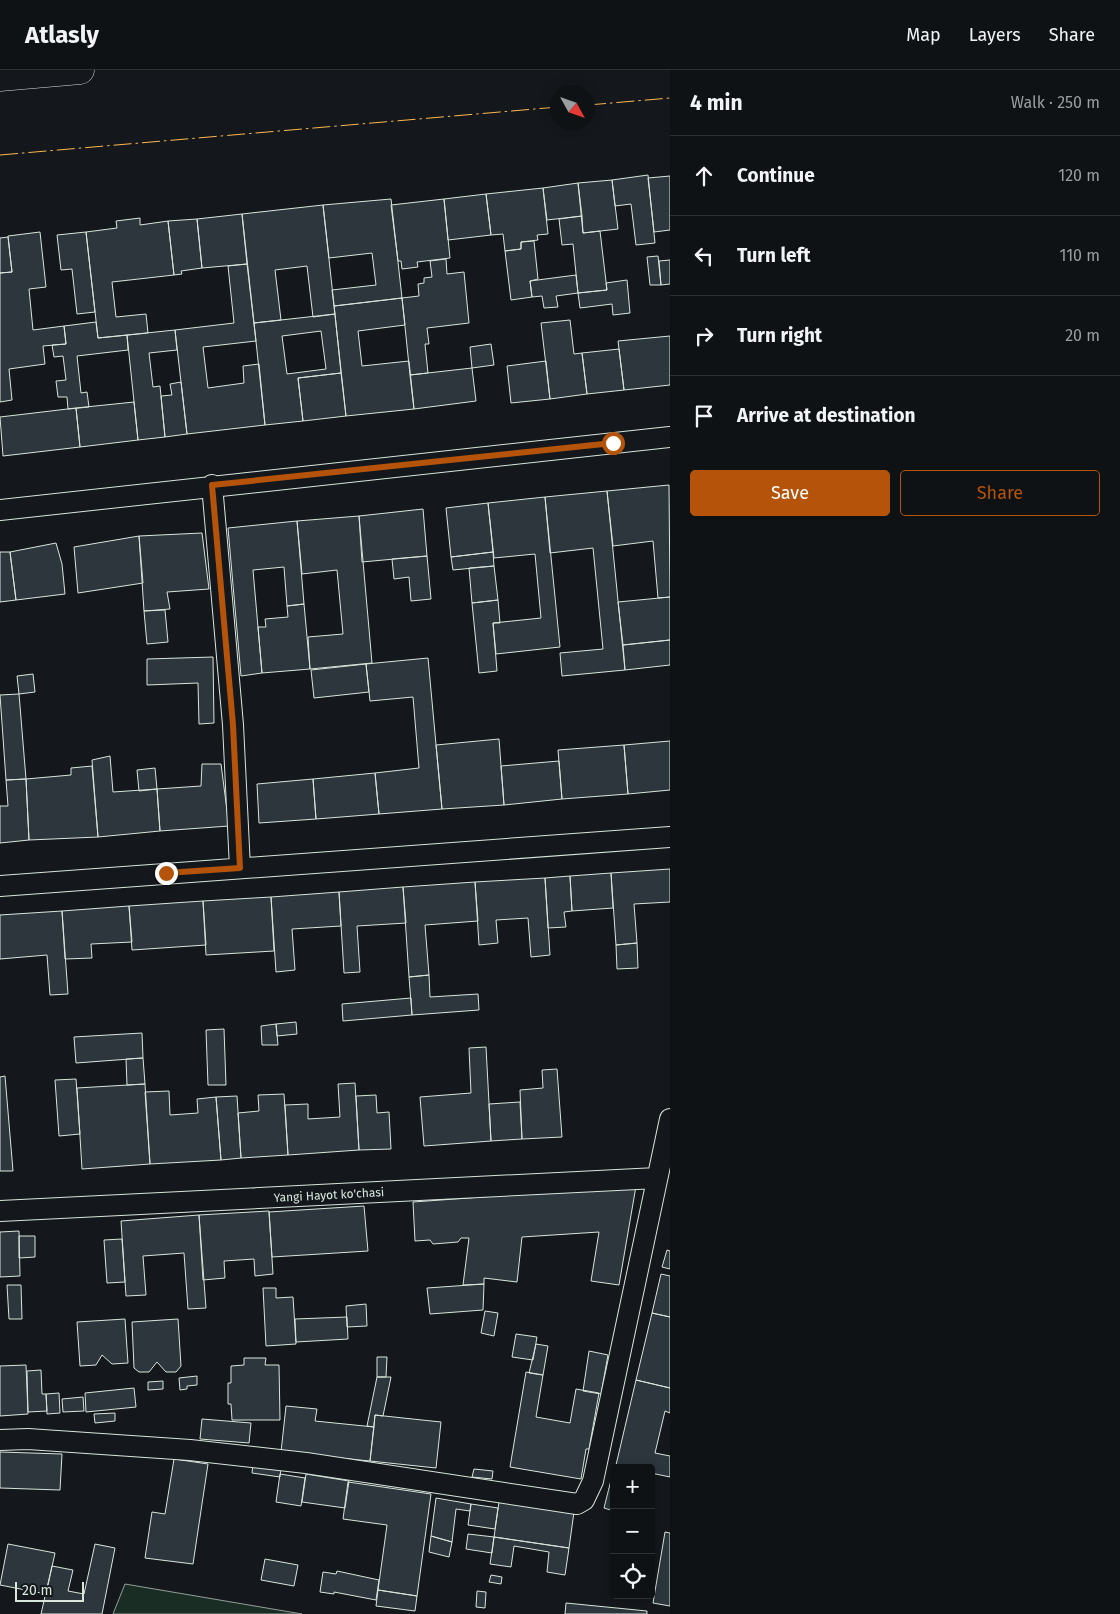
<!DOCTYPE html>
<meta charset="utf-8">
<style>
:root{--surface:#0f1215;--page:#1d2022;--text:#f1f3f6;--muted:#9b9ea0;--line:#2f3234;--accent:#b45309}
body{margin:0;font-family:"Fira Sans",sans-serif;background:var(--page);color:var(--text)}
.controls{position:absolute;right:15px;bottom:15px;display:grid;overflow:hidden;border-radius:5px;box-shadow:0 2px 12px #0003}
.controls button{width:45px;height:45px;display:grid;place-items:center;padding:0;border:0;border-bottom:1px solid var(--line);background:var(--surface);color:var(--text);font:25px sans-serif}
.compass{position:absolute;left:550px;top:15px;width:45px;height:45px;border-radius:50%;background:var(--surface);box-shadow:0 2px 12px #0003;rotate:130deg}
.scale{position:absolute;left:15px;bottom:12px;width:69px;box-sizing:border-box;padding-left:5px;border:2px solid #d8e6dc;border-top:0;font-size:14px;line-height:18px;white-space:nowrap;color:#d8e6dc;-webkit-text-stroke:4px #14181c;paint-order:stroke}
.stop{position:absolute;width:15px;height:15px;margin:-11px;border:4px solid #b45309;border-radius:50%;background:#fff}
.stop.end{background:#b45309;border-color:#fff;box-shadow:0 1px 5px #0008}
.list{margin:0;padding:0;list-style:none}
h2{display:flex;justify-content:space-between;align-items:center;height:65px;margin:0;padding:0 20px;font-size:21px}
h2 small{font-size:16px;font-weight:400;color:var(--muted)}
.list li{display:grid;grid-template-columns:32px 1fr auto;gap:15px;align-items:center;box-sizing:border-box;height:80px;padding:0 20px;border-top:1px solid var(--line)}
.list b{display:block;font-size:19px;white-space:nowrap}
.list em{font-size:16px;font-style:normal;color:var(--muted)}
.actions{display:flex;gap:10px;padding:15px 20px}
.actions a{flex:1;padding:11px 0;border:1px solid var(--accent);border-radius:5px;text-align:center;font-size:18px;color:var(--accent)}
.actions .main{background:var(--accent);color:#fff}
.icon{flex:none;width:28px;height:28px;fill:none;stroke:currentColor;stroke-width:2;stroke-linecap:round;stroke-linejoin:round}
.map{position:relative;flex:none;width:670px;height:1544px;overflow:hidden}
header{display:flex;align-items:center;gap:30px;box-sizing:border-box;height:70px;padding:0 25px;background:var(--surface);border-bottom:1px solid var(--line)}
header strong{font-size:24px}
nav{display:flex;gap:28px;margin-inline-start:auto;font-size:18px}
main{display:flex}
aside{flex:1;background:var(--surface)}
.map>svg:first-child{display:block}
.green{fill:#1a2d24;stroke:#939e99}
.building{fill:#2c363c;stroke:#d8e6dc;fill-rule:evenodd}
.lines{fill:none;stroke-linecap:round;stroke-linejoin:round}
.street-casing{stroke:#d8e6dc;stroke-width:22}
.secondary-casing{stroke:#d8e6dc;stroke-width:29}
.street{stroke:#14181c;stroke-width:20}
.secondary{stroke:#14181c;stroke-width:28}
.power{stroke:#ffb74d;stroke-width:1;stroke-dasharray:18 4 2.5 4;stroke-linecap:butt}
.route{stroke:#b45309;stroke-width:6}
.labels{text-anchor:middle;stroke-width:4;stroke-linejoin:round;paint-order:stroke}
.street-label{font-size:12px;fill:#d8e6dc;stroke:#14181c}
</style>
<header>
<strong>Atlasly</strong>
<nav><a>Map</a><a>Layers</a><a>Share</a></nav>
</header>
<main>
<div class="map">
<svg width="670" height="1544" viewBox="0 0 670 1544">
<rect width="100%" height="100%" fill="#14181c"/>
<!-- green -->
<path class="green" d="M125,1514l177,30h-189z"/>
<!-- building -->
<path class="building" d="M648,105l7,68 -19,2 -5,-41 -16,2 -3,-26z
M670,106v54l-16,2 -6,-54z
M612,110l6,49 -35,4 -5,-50z
M578,113l4,33 -35,4 -4,-32z
M543,118l5,46 -11,1 1,5 -17,2v7l-16,2 -2,-17 -12,1 -5,-41z
M486,124l5,41 -43,5 -4,-41z
M391,129l11,99 -68,8 -2,-16 44,-5 -4,-32 -43,5 -6,-53z
M444,129l6,59 -33,4 1,5 -16,2 -1,-8h-3l-7,-56z
M323,135l12,109 -22,3 -6,-51 -32,4 6,50 -27,3 -12,-109z
M242,144l5,50 -45,4 -5,-49z
M582,146l1,17 17,-2 7,59 -29,3 -5,-49 -11,1 -3,-26z
M140,148v7l28,-4 6,54 -62,7 4,35 30,-3 2,19 -50,5 -12,-106 31,-4 -1,-7z
M197,149l5,49 -21,3 1,3 -8,1 -6,-54z
M40,162l6,55 -17,2 4,41 31,-4 2,18 -23,2 2,18 -36,5 3,31 -12,2v-129l12,-1 -4,-36z
M86,162l9,80 -18,2 -5,-45 -11,1 -4,-35z
M8,167l4,35 -12,1v-35z
M534,171l4,38 -8,2 2,16 -21,3 -6,-49 16,-2v-7z
M658,186l3,29h-11l-3,-28z
M446,189l1,15 17,-2 5,51 -42,5 2,16h-4l3,29 -18,2 -8,-77 17,-2 -1,-12 6,-1v-5l8,-1 -2,-16z
M670,190v24l-9,1 -2,-24z
M247,194l9,77 -53,6 5,41 36,-5 -1,-17 16,-2 6,61 -78,9 -12,-104 59,-7 -6,-57z
M576,205l2,18 -22,3 2,11 -14,1 -2,-12 -10,1 -2,-16z
M627,210l3,33 -17,2 -1,-11 -32,4 -2,-15 29,-3 -1,-7z
M402,228l3,27 -47,6 4,35 47,-5 5,48 -68,7 -12,-110z
M335,244l6,59 -43,5 5,43 -38,4 -11,-102zM321,261l5,38 -39,5 -5,-38z
M570,250l4,34 8,-1 5,41 -37,5 -9,-76z
M96,252l2,16 29,-3 1,15 -51,6 4,37 6,-1 2,15 -21,2 -1,-12h-9l-2,-16 10,-1 -3,-24 -9,1 -2,-12 14,-1 -2,-18z
M175,260l2,20 -28,3 4,34 7,-1 5,51 -27,3 -11,-105z
M670,266v49l-46,5 -6,-49z
M491,274l3,21 -22,3 -2,-21z
M619,279l5,41 -37,4 -5,-41z
M546,291l4,38 -39,4 -4,-37z
M472,298l4,33 -62,8 -4,-34z
M341,303l5,43 -43,5 -5,-43z
M181,312l6,52 -22,3 -4,-41 11,-1 -2,-11z
M134,332l4,38 -58,7 -4,-39z
M76,338l4,39 -77,9 -3,-39z
M669,415l1,112 -12,1 -5,-57 -40,5 -6,-55z
M607,421l18,179 -63,6 -2,-23 43,-4 -10,-101 -43,5 -5,-56z
M545,427l15,150 -64,7 -3,-31 48,-5 -6,-64 -41,4 -6,-55z
M488,433l5,49 -42,5 -5,-49z
M423,439l4,47 -65,6 -3,-46z
M359,446l13,147 -62,6 -2,-32 35,-3 -6,-64 -35,4 -5,-53z
M297,451l7,83 -17,2 -3,-39 -31,3 9,103 -21,3 -13,-148z
M202,463l7,56 -42,3 3,17 -26,2 -5,-75z
M139,466l4,47 -65,10 -4,-46z
M56,473l6,21 3,30 -49,6 -6,-48z
M0,482h10l6,48 -16,2z
M493,482l1,14 -41,4 -2,-13z
M427,486l4,43 -20,2 -2,-24 -15,2 -2,-20z
M494,496l4,34 -26,3 -3,-35z
M670,527v43l-47,5 -5,-43z
M498,530l2,23h-7l4,48 -18,2 -7,-70z
M304,534l6,65 -48,4 -4,-46h8l-1,-8 23,-2 -1,-11z
M165,540l3,32 -21,2 -3,-33z
M670,570v25l-45,5 -2,-25z
M213,587l1,66 -15,1 -1,-41 -51,2v-26z
M428,588l14,151 -63,5 -4,-41 44,-5 -6,-71 -43,4 -4,-37z
M366,594l3,28 -55,6 -3,-28z
M33,604l2,18 -16,2 -2,-18z
M19,624l7,85 -20,1 -6,-85z
M499,669l5,66 -62,4 -6,-64z
M670,671v49l-42,4 -4,-49z
M624,675l4,49 -66,5 -4,-49z
M110,686l3,36 44,-3 3,42 -62,6 -6,-77z
M559,691l3,38 -58,6 -3,-39z
M202,694h19l8,62 -69,5 -3,-42 44,-3z
M92,696l6,71 -69,3 -3,-61 45,-4v-7z
M155,698l2,21 -18,2 -2,-21z
M375,703l4,41 -63,5 -3,-40z
M26,709l3,61 -29,3v-37h8l-2,-26z
M313,709l3,40 -57,4 -2,-39z
M670,799v33l-36,2 3,39 -21,2 -5,-72z
M611,803l2,35 -41,3 -2,-35z
M570,806l2,35 -8,1 2,15 -18,1 -3,-50z
M545,808l5,77 -19,2 -3,-39 -32,2 2,23 -19,2 -4,-63z
M475,812l3,39 -53,4 4,50 -20,2 -6,-90z
M403,817l3,36 -49,3 3,46 -16,1 -5,-81z
M339,822l2,34 -49,3 3,41 -19,2 -5,-75z
M271,827l3,54 -68,4 -3,-54z
M203,831l3,44 -74,5 -3,-44z
M129,836l3,36 -41,2 1,14 -27,1 -3,-48z
M62,841l6,83 -18,1 -3,-40 -47,4v-44z
M637,873l1,25 -21,1 -1,-24z
M429,905l1,22 48,-3 1,16 -67,5 -3,-38z
M411,928l1,17 -69,6 -1,-17z
M296,952l1,12 -20,2 -1,-12z
M276,954l2,21h-16l-1,-19z
M224,959l2,56h-18l-2,-55z
M142,963l1,25 -67,5 -2,-26z
M486,977l5,94 -67,5 -4,-49 51,-4 -2,-45z
M143,988l2,26 -18,1 -1,-26z
M557,999l5,68 -40,2 -2,-49 23,-2 -1,-18z
M5,1006l8,95h-13v-94z
M76,1009l4,55 -21,2 -4,-56z
M355,1013l4,67 -71,5 -3,-50 23,-1v15l32,-2 -2,-33z
M145,1014l5,80 -68,5 -5,-81z
M169,1021l1,24 28,-2 -1,-14 19,-2 5,63 -71,4 -5,-72z
M284,1024l4,61 -47,3 -3,-45 21,-2 -1,-16z
M376,1025l1,18 12,-1 2,37 -32,1 -3,-54z
M237,1026l4,62 -20,2 -5,-63z
M520,1032l2,37 -31,2 -2,-37z
M636,1116l-17,99 -28,-4 8,-49 -77,5 -5,45 -33,-4v6l-21,1 6,-47h-8l-3,4 -25,2 -3,-4 -15,1 -2,-39z
M364,1136l4,45 -96,6 -3,-45z
M269,1141l4,63 -18,2 -1,-17 -30,2 1,17 -22,2 -4,-65z
M199,1145l7,93 -18,1 -4,-56 -41,3 3,39 -20,1 -5,-75z
M19,1161l1,45 -20,1v-45z
M19,1166h16v21l-16,1z
M122,1169l3,43 -18,1 -3,-43z
M667,1180l3,1v18l-8,-2z
M661,1204l9,2v41l-18,-4z
M484,1214l-1,26 -53,4 -3,-26z
M7,1215h14l1,34h-13z
M263,1218h13v10l17,-1 3,47 -30,2z
M366,1234l1,22 -20,1 -1,-21z
M485,1241l13,2 -4,23 -13,-3z
M652,1243l18,4v71l-34,-8z
M347,1247l1,22 -52,3 -1,-23z
M125,1249l3,44 -16,1 -10,-9 -6,10 -16,1 -3,-44z
M178,1249l3,47 -5,6h-10l-9,-10 -8,10h-10l-5,-4 -2,-46z
M516,1264l21,3 -4,23 -21,-3z
M536,1274l12,2 -5,29 -14,-2z
M589,1281l19,4 -7,39 -18,-3z
M377,1287h10l-1,20h-9z
M244,1288h22l-1,7h14l1,55h-48l-1,-16h-3v-21h3v-17l13,-1z
M26,1295l2,49 -28,2v-50z
M41,1300l1,24h4l1,17 -19,1 -1,-41z
M526,1302l17,3 -7,42 34,6 6,-34 23,4 -10,56h-3l-5,30 -71,-12z
M197,1306v9l-10,1v3l-7,1 -1,-12z
M377,1307h14l-8,39 -8,-1 -1,12 -7,-1z
M636,1310l34,8v25l-5,-2 -10,42 15,3v21l-19,-4v-5h-21l-14,-3z
M163,1311v8l-15,1v-8z
M134,1318l2,19 -50,5 -1,-19z
M59,1323l1,20 -13,1 -1,-20z
M83,1327l1,14 -21,1 -1,-13z
M286,1336l31,3 -2,12 59,6 -4,34 -89,-9z
M115,1343v8l-20,2 -1,-9z
M375,1345l66,7 -5,46 -66,-7z
M202,1349l49,4 -2,20 -49,-4z
M0,1382l62,2 -2,36 -60,-2z
M174,1389l34,5 -15,100 -48,-6 7,-46 13,2z
M253,1393l28,4 -1,10 -28,-4z
M474,1399l19,2 -1,8 -20,-2z
M280,1404l25,4 -4,28 -25,-4z
M306,1404l43,7 -4,27 -43,-6z
M612,1406h2v35l-10,-3z
M348,1412l83,12 -14,102 -39,-6 9,-65 -44,-6z
M436,1428l35,6 -1,7 -14,-2 -4,33 -21,-6z
M499,1432l75,10 -5,36 -75,-11z
M471,1434l27,4 -3,21 -27,-4z
M665,1462l5,1v73l-17,-3z
M468,1464l26,3 -2,16 -26,-4z
M431,1466l21,6 -3,15 -20,-5z
M494,1467l75,11 -4,27 -18,-3 2,-20 -35,-6 -3,21 -21,-3z
M8,1474l47,9 -9,41 -46,-9z
M95,1474l20,4 -13,66h-61l11,-48 21,4 -5,21 16,3z
M265,1489l33,6 -4,21 -33,-6z
M337,1501l42,9 -3,20 -42,-8v2l-14,-2 3,-20 13,2z
M491,1505l11,2 -1,7 -12,-2z
M378,1520l39,6 -2,15 -39,-5z
M477,1521l9,1 -1,16 -9,-1z
M566,1533l81,8v3h-82z"/>
<g class="lines">
<!-- street casing -->
<g class="street-casing">
<path id="street" d="M212,415l21,240 7,143
M0,440l670,-73
M0,816l670,-49
M0,1141l657,-33
M0,1370l28,-1 162,11 116,13 271,41 7,-4 9,-19 77,-362"/>
</g>
<!-- secondary casing -->
<g class="secondary-casing">
<path id="secondary" d="M0,7l80,-7"/>
</g>
<!-- street -->
<use href="#street" class="street"/>
<!-- secondary -->
<use href="#secondary" class="secondary"/>
<!-- power -->
<path class="power" d="M588,35l82,-7
M0,85l558,-48"/>
</g>
<g class="lines">
<!-- route -->
<path class="route" d="M166,803l74,-5 -7,-143 -21,-240 401,-42"/>
</g>
<g class="labels">
<!-- street labels -->
<g class="street-label">
<text transform="translate(329 1125) rotate(-3)" y="4">Yangi Hayot ko'chasi</text>
</g>
</g>
</svg>
<div class="controls">
<button>+</button>
<button>−</button>
<button><svg class="icon" aria-label="locate" viewBox="0 0 24 24"><circle cx="12" cy="12" r="6"/><path d="M12 2v4M12 18v4M2 12h4M18 12h4"/></svg></button>
</div>
<svg class="compass" viewBox="-18 -18 36 36"><path d="M0-13l5 13h-10z" fill="#e53935"/><path d="M0 13l5-13h-10z" fill="#9b9ea0"/></svg>
<div class="scale">20 m</div>
<div class="stop" style="left:613px;top:373px"></div>
<div class="stop end" style="left:166px;top:803px"></div>
</div>
<aside>
<h2>4 min<small>Walk · 250 m</small></h2>
<ul class="list">
<li><svg class="icon" aria-label="ahead" viewBox="0 0 24 24"><path d="M12 20V5M6 11l6-6 6 6"/></svg><div><b>Continue</b></div><em>120 m</em></li>
<li><svg class="icon" aria-label="left" viewBox="0 0 24 24"><path d="M17 20v-9H6M10 6l-5 5 5 5"/></svg><div><b>Turn left</b></div><em>110 m</em></li>
<li><svg class="icon" aria-label="right" viewBox="0 0 24 24"><path d="M7 20v-9h11M14 6l5 5-5 5"/></svg><div><b>Turn right</b></div><em>20 m</em></li>
<li><svg class="icon" aria-label="arrive" viewBox="0 0 24 24"><path d="M6 21V4h12l-3 4 3 4H6"/></svg><div><b>Arrive at destination</b></div></li>
</ul>
<div class="actions"><a class="main">Save</a><a>Share</a></div>
</aside>
</main>
